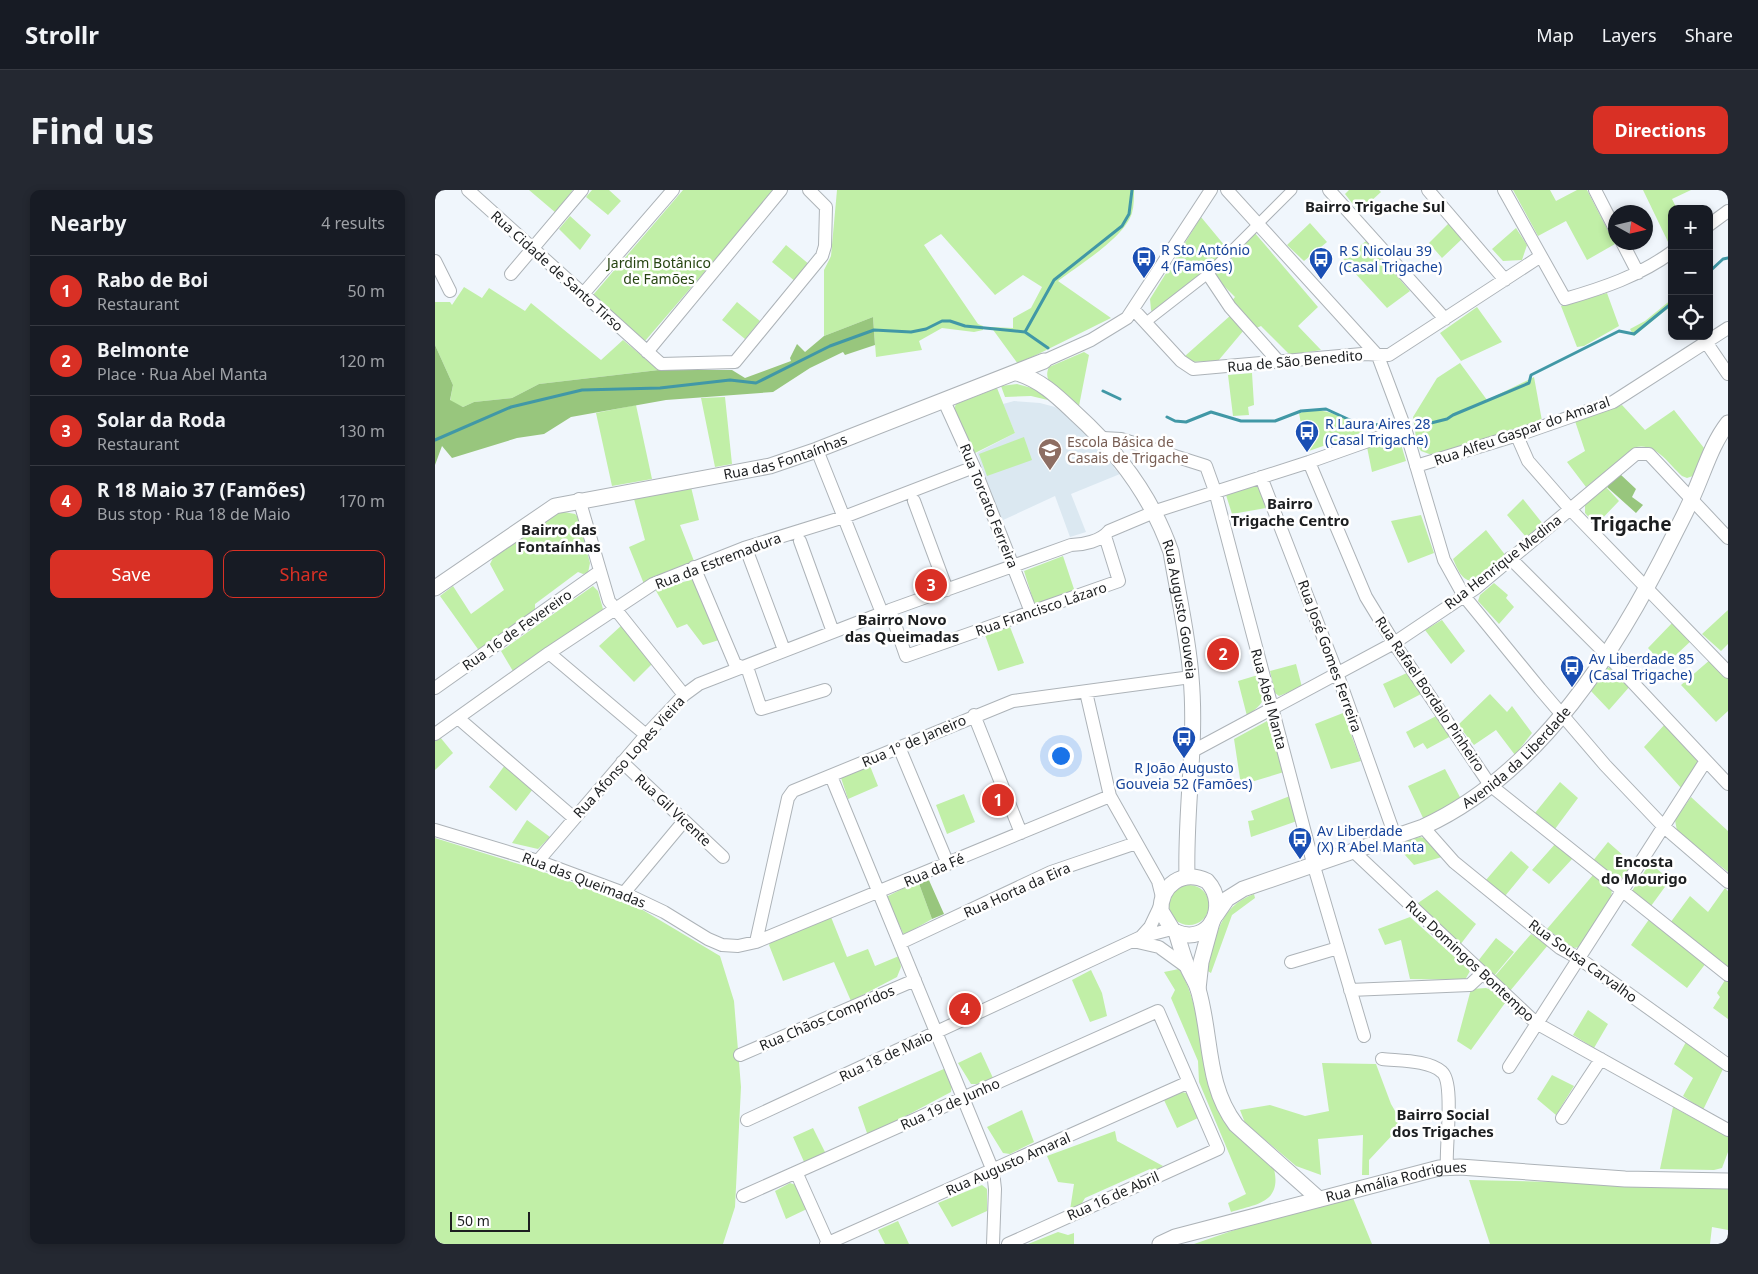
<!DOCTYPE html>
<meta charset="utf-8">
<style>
:root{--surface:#171b24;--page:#242831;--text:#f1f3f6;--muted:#9ea1a6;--line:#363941;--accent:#d93025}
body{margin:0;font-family:"Noto Sans",sans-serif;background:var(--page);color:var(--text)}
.controls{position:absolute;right:15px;top:15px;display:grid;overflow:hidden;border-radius:10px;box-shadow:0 2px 8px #0003}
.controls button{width:45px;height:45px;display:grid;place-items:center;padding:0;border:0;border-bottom:1px solid var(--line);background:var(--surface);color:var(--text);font:25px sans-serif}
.compass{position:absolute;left:1173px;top:15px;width:45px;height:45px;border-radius:50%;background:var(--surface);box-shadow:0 2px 8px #0003;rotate:98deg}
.scale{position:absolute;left:15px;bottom:12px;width:80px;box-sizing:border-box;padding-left:5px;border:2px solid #1c1e20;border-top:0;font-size:14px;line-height:18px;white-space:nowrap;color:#1c1e20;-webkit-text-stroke:4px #fff;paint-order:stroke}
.you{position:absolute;left:625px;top:565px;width:18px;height:18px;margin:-12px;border:4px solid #fff;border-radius:50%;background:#1a73e8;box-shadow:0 0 0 8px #1a73e833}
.badge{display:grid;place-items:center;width:32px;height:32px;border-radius:50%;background:var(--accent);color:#fff;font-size:16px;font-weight:700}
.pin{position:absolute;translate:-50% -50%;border:2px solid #fff;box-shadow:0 1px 5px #0006}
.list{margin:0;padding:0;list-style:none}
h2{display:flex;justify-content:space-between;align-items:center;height:65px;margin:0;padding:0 20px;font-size:21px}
h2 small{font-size:16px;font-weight:400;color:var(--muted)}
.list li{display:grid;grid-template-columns:32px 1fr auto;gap:15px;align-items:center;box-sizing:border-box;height:70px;padding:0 20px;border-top:1px solid var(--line)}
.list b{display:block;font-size:19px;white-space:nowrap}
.list p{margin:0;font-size:16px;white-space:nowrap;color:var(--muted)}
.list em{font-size:16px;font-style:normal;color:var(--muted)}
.actions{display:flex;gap:10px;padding:15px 20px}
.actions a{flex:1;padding:11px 0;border:1px solid var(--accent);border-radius:10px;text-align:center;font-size:18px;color:var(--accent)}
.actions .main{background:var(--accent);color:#fff}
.icon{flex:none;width:28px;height:28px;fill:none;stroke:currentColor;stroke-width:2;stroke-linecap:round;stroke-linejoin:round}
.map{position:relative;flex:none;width:1293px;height:1054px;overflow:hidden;border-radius:10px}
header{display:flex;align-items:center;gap:30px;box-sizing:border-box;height:70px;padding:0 25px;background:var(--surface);border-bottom:1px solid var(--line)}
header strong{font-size:24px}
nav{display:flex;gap:28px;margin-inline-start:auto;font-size:18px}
.intro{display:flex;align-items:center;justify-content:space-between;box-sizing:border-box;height:120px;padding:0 30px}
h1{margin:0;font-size:35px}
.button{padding:12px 22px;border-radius:10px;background:var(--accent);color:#fff;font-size:18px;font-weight:700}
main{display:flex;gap:30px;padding:0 30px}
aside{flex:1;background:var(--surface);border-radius:10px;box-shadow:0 2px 8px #0003}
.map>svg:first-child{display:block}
.built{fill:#dbe8f1}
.green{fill:#c1efa7}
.forest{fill:#98c67d}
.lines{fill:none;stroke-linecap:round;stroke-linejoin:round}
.stream{stroke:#4198a6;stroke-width:3}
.pedestrian-casing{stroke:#adb3b8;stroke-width:11}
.minor-casing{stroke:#adb3b8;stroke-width:14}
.tertiary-casing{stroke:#adb3b8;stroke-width:17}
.pedestrian{stroke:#fff;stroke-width:9}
.minor{stroke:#fff;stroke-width:12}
.tertiary{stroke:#fff;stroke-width:15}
.labels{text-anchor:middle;stroke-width:5;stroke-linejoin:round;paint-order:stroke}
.transit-label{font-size:14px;fill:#164399;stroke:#fff;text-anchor:start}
.park-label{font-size:14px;fill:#274512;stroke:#fff}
.street-label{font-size:14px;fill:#1c1e20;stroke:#fff}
.education-label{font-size:14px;fill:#785e54;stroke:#fff;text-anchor:start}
.neighbourhood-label{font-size:15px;font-weight:bold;fill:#1c1e20;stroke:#fff}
.district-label{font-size:19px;font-weight:bold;fill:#1c1e20;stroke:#fff}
</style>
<header>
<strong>Strollr</strong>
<nav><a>Map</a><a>Layers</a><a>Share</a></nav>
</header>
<div class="intro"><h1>Find us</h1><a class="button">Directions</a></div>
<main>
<aside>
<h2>Nearby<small>4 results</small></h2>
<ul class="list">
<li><span class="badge">1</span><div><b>Rabo de Boi</b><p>Restaurant</p></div><em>50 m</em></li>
<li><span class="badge">2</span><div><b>Belmonte</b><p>Place · Rua Abel Manta</p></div><em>120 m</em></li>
<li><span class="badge">3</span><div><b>Solar da Roda</b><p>Restaurant</p></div><em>130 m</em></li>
<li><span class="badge">4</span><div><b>R 18 Maio 37 (Famões)</b><p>Bus stop · Rua 18 de Maio</p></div><em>170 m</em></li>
</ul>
<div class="actions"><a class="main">Save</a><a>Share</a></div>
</aside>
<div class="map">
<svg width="1293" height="1054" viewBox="0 0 1293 1054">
<rect width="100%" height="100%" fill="#f0f6fc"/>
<!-- built -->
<path class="built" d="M579,211l26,2 15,4 26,19 31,31 2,11 6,6 -49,20 15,38 -16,5 -15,-41 -54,25 -24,-68 38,-20 -12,-29z"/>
<!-- green -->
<path class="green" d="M94,0h43v1l-16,22z
M157,0h17l12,11 -13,14 -22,-18z
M248,0h92l-130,151 -52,-46z
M402,0h297c0,7 0,16 -2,23 -8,25 -53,52 -74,68l53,37 -93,46 -27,-37 22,1v-10l18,-10 11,-21 -19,-12 -28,20 -54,-61 -17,11 54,79 5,2v4l-9,2 -32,-4 -23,13 3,9 -46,7 -3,-40 -49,19v-66l7,-14z
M914,0h30l2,2 -22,20 -14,-18z
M1078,0h37l6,11 21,-11h10l28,54 -28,16 -21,-39 -28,15z
M1208,0h48l-19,9 5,10h-5l-2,37z
M135,26l21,19 -11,15 -21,-21z
M766,27l29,35 -75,64 -4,-6 -1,-11z
M875,33l17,19 -23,19 -17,-16z
M1014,33l14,15 -21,20 -13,-15z
M1081,38l11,17 -5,15 -19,1 -11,-12z
M819,42l64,75 -20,19 23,24 -31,5 -29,-29 -7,3 -23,-27 4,-5 -23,-23z
M931,51l44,50 -23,17 -44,-48z
M351,55l24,20 -14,17 -24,-20z
M29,97l18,11 7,-10 36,23 6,-8 70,57 22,-20 36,30 -120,14 -27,14 -38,4 -11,5 -13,-6 3,-16 -18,-40v-43h15l2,3z
M1172,103l12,33 -35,20 -7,1 -16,-41z
M1237,109v6l-38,31 -4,-7 15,-8z
M302,112l23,19 -15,18 -23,-19z
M1042,117l25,35 -41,19 -21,-28z
M796,125l13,15 -26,31 -29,1 -4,-6z
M649,162l5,3 -10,51c-12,-9 -39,-21 -30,-39z
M1025,173l27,37 47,-23 8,44 -110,34 -11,-4 -4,-6 -4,-28 24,-39z
M817,183l2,32 -6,2 1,8 -16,1 -5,-41z
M582,194l22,6 13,11 -21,-5 -26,1 -4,-11z
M562,198l18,45 -42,21 -19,-45 2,-5z
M290,207l7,67 -17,3 -14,-69z
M201,215l16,74 -40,7 -16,-73z
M1187,215l23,25 29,-20 30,38 -11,28 -6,2 -5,-2c-14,-13 -26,-33 -46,-29l-50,40 -19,-25 18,-11 -10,-30z
M875,220c21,-1 35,9 53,19v3l-57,20 -7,-39z
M589,247l8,23 -45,16 -8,-22z
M960,248l5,3 6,20 -34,11 -5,-25z
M819,295h6l6,23 -34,6 -6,-19z
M256,297l8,33 -19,5 14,36 -50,23 -15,-37 16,-7 -11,-41z
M1171,297l13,14 -23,24 -11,-12v-9z
M1088,309l20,25 -17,13 -19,-22z
M129,322l11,2 3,3 12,46 -2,10 -5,1 -5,-2 -43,32v7l-55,41 -40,-56 13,-10 18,28 33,-24 -14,-26 3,-6 65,-45z
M986,325l13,38 -26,10 -17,-42z
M1051,340l20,26 -32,26c-13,-2 -16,-12 -21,-23z
M628,366l12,36 -40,14 -11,-35z
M260,389l24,61 -16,5 -16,-21 -10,4 -22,-39z
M1059,393l14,12 -2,3 8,9 -15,17 -21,-23 2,-6z
M158,396l5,5 5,18 -89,64 -13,-22z
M1293,420v34l-7,7 -19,-17z
M1007,430l23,31 -14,13 -26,-34z
M1240,430l17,20 -28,26 -16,-18z
M187,435l31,38 -19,19 -35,-36z
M575,437l14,36 -26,8 -13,-36z
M1276,469l17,18v34l-12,11 -35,-37z
M861,474l6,23 -23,9 -4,-3 -5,-22z
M1169,477l9,1 18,17 -22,25 -19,-20z
M974,482l14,21 -29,15 -11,-24z
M823,485c6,25 11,24 -11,41l-9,-35z
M1055,504l17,18 5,-6 20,27 -17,22 -19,-25 -22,15 -16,-20z
M908,523l18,48 -30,8 -16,-45z
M1003,525l13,21 -24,13 -4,-6 -9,5 -8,-16z
M832,531l17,51 -43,13 -7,-46z
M1231,533l32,38 -16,28 -38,-42z
M5,547l13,16 -18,17v-29z
M70,575l28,24 -17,22 -27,-24z
M435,576l8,20 -30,13 -7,-21z
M1010,579l16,30 -37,21 -16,-34z
M1125,592l18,16 -23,31 -20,-16z
M529,604l11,28 -28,12 -11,-29z
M855,606l7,25 -46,16 -3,-16 6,-1 -3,-9z
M1256,607l37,34v41l-51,-41 -2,-11z
M92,630l23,17 -12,12 -26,-6z
M985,647l4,1 18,19 -28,8 -19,-21z
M0,648l100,31 96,34 89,53 14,45 7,86 -6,120 -12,37h-288z
M1173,652l26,23 -6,10 -7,4 -29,-17z
M1121,653l17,15 -24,26 -17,-14z
M1076,661l18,16 -24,29 -19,-16z
M1215,673l20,17 -19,26 -19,-15z
M1158,685l19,13 -1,12 -29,47 -9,1 -26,-19z
M483,691l14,38 -28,16 -18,-38z
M734 715a20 20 0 1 1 40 0a20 20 0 1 1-40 0Z
M1290,698l3,3v77l-58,-45 20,-27 18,16z
M1002,700l39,34 -16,21 -42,-42z
M819,704l1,4 -23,17 -21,58 -5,-3c11,-33 12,-63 48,-76z
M396,727l16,40 21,-8 7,17 24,-10 2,11 -4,10 -46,24 -17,-39 -51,19 -14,-36 2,-3z
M975,727l60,54 -5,9 -55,-1 -9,-39 -16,5 -7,-16z
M1215,728l56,45 -19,25 -56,-43z
M1096,744l17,11 -38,46 -15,-15z
M1061,748l18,14 -20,24 -16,-15z
M744,779c27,43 17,100 41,144 10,20 38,39 54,56 8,34 -18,35 -43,43l-3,-9 18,-9 -47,-112 -1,-21 -27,-63 4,-8 -11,-18z
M656,780l11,23 5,23 -17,6 -18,-42z
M1290,790l3,2v37l-15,-11 7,-11 -3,-4z
M1051,798l6,2 13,13 -34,47 -14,-9 14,-52z
M1153,820l20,14 -14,24 -21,-13z
M1251,852l37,27 -20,41 -20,-14 10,-18 -19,-14z
M546,862l12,26 -16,6h-6l-13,-21z
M887,873l54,1 15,40 7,12 -1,14 -28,30v15h-7l1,-40 -45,4 3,36 -25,-9 -51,-43 -5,-13 30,-5 35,11 24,-5z
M511,878l6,17 -1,7 -83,44 -10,-29z
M1117,885l22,11 -18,29 -19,-16z
M747,902l9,2 9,23 -23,11 -13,-28z
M1238,917l55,30v15l-6,16 -8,2 -54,-1z
M587,920l12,32 -24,12 -7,-1 -16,-26z
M378,938l13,26 -21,10 -12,-27z
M680,941l2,10 46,25 -8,5 -5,-2 -65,29 -4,7 -11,5 4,-26 -16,-2 -11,-26z
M1034,990l259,6v44l-16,-3 -2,17h-220z
M355,993l9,3 10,22 -23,11 -11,-28z
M547,995l5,4v22l-35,16 -14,-24z
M918,1008l19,46h-178l55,-19z
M463,1031l11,23h-24l-7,-14z
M623,1042l10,3 6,-2v11h-46z"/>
<!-- forest -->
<path class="forest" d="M438,127l2,28 -30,10 -2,-3 -33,16 -37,24 -107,8 -95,17 -27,17 -27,4 -65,20 -10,-12 -7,19v-120l18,40 -3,15 13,7 11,-5 38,-4 27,-14 120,-14h73l13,8 46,-17 -1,-3 7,-14 8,8 19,-16z
M1185,284l16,15 -4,8 11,8 -7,8 -29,-26z
M493,688l16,36 -12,5 -14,-38z"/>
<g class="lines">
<!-- stream -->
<path class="stream" d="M1274,82l14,-13 5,-1
M590,142l29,-52 68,-54 7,-12 3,-24
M668,201l17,8
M732,227l8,4 11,1 25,-10 30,9h34l26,-10 25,-2 37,17 21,-2
M988,235l24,-6 6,-4 76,-32 2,-8 88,-44 15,3 38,-31
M0,250l76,-33 71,-17 78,-2 70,-8 26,3 74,-37 44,-16 37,2 15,-3 16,-8h8l15,5 60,6 23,16"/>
<!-- pedestrian casing -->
<g class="pedestrian-casing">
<path id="pedestrian" d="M710,133l63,-49 84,-84"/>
</g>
<!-- minor casing -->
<g class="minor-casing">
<path id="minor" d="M33,0l193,174 74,-2 87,-106 3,-10 1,-39 -17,-17
M792,0l151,166 27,72 39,132 20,36 76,93 65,76 59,62 64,55
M894,0l116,129
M993,0l77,90
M1069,0l61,109c38,-11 74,-23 107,-47
M1160,0l20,39
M1274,35l19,-14
M1187,52l16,31
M0,71l15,30
M76,84l71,-84
M773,84l22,33 49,55
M148,104l90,-104
M699,120l47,51 12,8 169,-15 27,1 152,-99
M1271,152l22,32
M212,162l134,-162
M609,171l47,-21 36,-22 84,-128
M509,211l30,66 57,145
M1082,246l11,25 42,48 158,163
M668,248l18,1 85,27 9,25 98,372 51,173
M382,260l65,163
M874,272l57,135 28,46 96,142 238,190
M981,276l108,-33 89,-31 115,-74
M826,287l76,196 58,163
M144,309l30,102 75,94
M479,311l33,89
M365,351l33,91
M313,364l36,96
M1075,368l96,96 122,130
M259,377l41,97 13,6 13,39 64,-19
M455,420l16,46 213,-75 -14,-45
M114,463l97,82
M0,498l164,-116
M651,502l24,104 48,85 4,16
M539,525l47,118
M23,528l116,100
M0,544l114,-81 104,-69 91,-36 100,-31 130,-50
M464,557l49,117
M756,562l203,-109 82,-55 160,-134h13l79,84
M187,572l101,95
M396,586l162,395 2,18 -2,55
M988,637l31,35 106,86 20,11 148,106
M0,640l103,31 86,32 40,19 44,27 14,6 16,1 18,-4 354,-146
M918,661l183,172 192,107
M103,671l108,-126 38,-40 15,-11 191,-74 181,-65c12,0 30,-4 38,-14l50,-21 150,-48 96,-34
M189,703l60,-72
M706,747l9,-10 11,-23
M698,751l26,6 29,21
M321,752l32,-144 5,-7 220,-90 178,-24
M465,753l151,-71 85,-29
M856,772l47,-14
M915,800l120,-5 13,-12
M305,865l175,-75
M947,869c17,2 47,1 60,13 13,11 3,76 5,95
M1074,877l196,-305
M1127,928l39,-59
M312,930l394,-183 31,-8 4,3
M362,984l31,69
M308,1006l415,-185 60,138 -210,95
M391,1054l363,-162"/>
</g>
<!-- tertiary casing -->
<g class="tertiary-casing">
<g id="tertiary">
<path id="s1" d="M582,183c25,8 40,23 59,41 43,39 76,83 95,138 7,42 17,84 20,125 6,66 -6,133 -4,199"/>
<path id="s2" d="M0,398l120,-82 215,-40 47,-16 227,-89"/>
<path id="s3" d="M781,725l11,-16 16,-10 180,-62c118,-54 195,-179 251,-292 6,-12 13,-25 18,-37 12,-26 19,-53 36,-75"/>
<path d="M737,739l-11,-18c-1,-26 22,-42 46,-30 23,25 2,65 -31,51"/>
<path d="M741,742c4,12 7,25 12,36 3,7 8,14 10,21 14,47 7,95 38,136l83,74"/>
<path d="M763,799l3,-27 11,-40"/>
<path id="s4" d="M725,1054l15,-7 264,-69 21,-1 165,12 103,2"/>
</g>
</g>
<!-- pedestrian -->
<use href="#pedestrian" class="pedestrian"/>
<!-- minor -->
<use href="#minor" class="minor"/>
<!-- tertiary -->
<use href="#tertiary" class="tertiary"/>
</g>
<!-- icons -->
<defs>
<g id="bus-pin" transform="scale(1.25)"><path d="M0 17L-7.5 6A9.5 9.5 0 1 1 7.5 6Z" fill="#1a4fb4" stroke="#fff"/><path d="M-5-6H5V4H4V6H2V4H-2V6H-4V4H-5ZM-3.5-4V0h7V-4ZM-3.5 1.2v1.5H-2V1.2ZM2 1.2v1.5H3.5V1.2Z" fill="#fff"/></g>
<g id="school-pin" transform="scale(1.25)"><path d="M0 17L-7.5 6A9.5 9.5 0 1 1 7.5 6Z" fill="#8d6e63" stroke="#fff"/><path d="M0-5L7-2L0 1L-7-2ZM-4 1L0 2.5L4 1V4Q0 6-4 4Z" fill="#fff"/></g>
</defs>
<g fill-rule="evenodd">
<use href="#bus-pin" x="709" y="68"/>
<use href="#bus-pin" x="886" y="69"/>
<use href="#bus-pin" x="872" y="242"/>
<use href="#school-pin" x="615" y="260"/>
<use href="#bus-pin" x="1137" y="477"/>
<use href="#bus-pin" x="749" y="548"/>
<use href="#bus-pin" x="865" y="649"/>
</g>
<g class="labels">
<!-- transit labels -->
<g class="transit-label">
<text x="726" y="65">R Sto António<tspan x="726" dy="16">4 (Famões)</tspan></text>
<text x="904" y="66">R S Nicolau 39<tspan x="904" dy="16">(Casal Trigache)</tspan></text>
<text x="890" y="239">R Laura Aires 28<tspan x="890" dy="16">(Casal Trigache)</tspan></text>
<text x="1154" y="474">Av Liberdade 85<tspan x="1154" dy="16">(Casal Trigache)</tspan></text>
<text x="749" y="583" text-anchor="middle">R João Augusto<tspan x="749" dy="16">Gouveia 52 (Famões)</tspan></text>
<text x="882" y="646">Av Liberdade<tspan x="882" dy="16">(X) R Abel Manta</tspan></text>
</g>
<!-- park labels -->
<g class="park-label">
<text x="224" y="78">Jardim Botânico<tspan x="224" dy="16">de Famões</tspan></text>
</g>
<!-- street labels -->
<g class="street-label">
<text transform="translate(122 81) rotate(42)" y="5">Rua Cidade de Santo Tirso</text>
<text transform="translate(860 171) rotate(-5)" y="5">Rua de São Benedito</text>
<text transform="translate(1087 241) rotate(-19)" y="5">Rua Alfeu Gaspar do Amaral</text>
<text dy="5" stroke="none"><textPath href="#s2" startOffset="381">Rua das Fontaínhas</textPath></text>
<text transform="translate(554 316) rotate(68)" y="5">Rua Torcato Ferreira</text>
<text transform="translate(283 371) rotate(-21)" y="5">Rua da Estremadura</text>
<text transform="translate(1068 372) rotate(-38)" y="5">Rua Henrique Medina</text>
<text transform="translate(606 419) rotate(-19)" y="5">Rua Francisco Lázaro</text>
<text dy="5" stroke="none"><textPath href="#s1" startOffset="300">Rua Augusto Gouveia</textPath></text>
<text transform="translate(82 440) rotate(-35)" y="5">Rua 16 de Fevereiro</text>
<text transform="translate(895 466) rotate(70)" y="5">Rua José Gomes Ferreira</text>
<text transform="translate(995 504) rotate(56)" y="5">Rua Rafael Bordalo Pinheiro</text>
<text transform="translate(834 509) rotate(75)" y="5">Rua Abel Manta</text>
<text transform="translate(479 551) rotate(-23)" y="5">Rua 1º de Janeiro</text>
<text dy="5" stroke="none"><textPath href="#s3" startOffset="346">Avenida da Liberdade</textPath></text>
<text transform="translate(194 567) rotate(-48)" y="5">Rua Afonso Lopes Vieira</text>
<text transform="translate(238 620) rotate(43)" y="5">Rua Gil Vicente</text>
<text transform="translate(499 680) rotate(-23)" y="5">Rua da Fé</text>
<text transform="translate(149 690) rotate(21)" y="5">Rua das Queimadas</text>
<text transform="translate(582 700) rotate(-24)" y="5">Rua Horta da Eira</text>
<text transform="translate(1035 771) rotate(43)" y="5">Rua Domingos Bontempo</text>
<text transform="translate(1148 771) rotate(36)" y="5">Rua Sousa Carvalho</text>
<text transform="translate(392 828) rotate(-23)" y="5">Rua Chãos Compridos</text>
<text transform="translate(451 866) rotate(-25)" y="5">Rua 18 de Maio</text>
<text transform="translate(515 914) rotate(-24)" y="5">Rua 19 de Junho</text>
<text transform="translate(573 974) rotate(-24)" y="5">Rua Augusto Amaral</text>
<text dy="5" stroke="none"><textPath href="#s4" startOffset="245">Rua Amália Rodrigues</textPath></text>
<text transform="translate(678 1006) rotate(-24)" y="5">Rua 16 de Abril</text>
</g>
<!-- education labels -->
<g class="education-label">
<text x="632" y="257">Escola Básica de<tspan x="632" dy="16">Casais de Trigache</tspan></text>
</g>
<!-- neighbourhood labels -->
<g class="neighbourhood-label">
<text x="940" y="22">Bairro Trigache Sul</text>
<text x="855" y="319">Bairro<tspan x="855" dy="17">Trigache Centro</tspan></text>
<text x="124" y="345">Bairro das<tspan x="124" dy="17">Fontaínhas</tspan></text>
<text x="467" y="435">Bairro Novo<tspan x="467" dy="17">das Queimadas</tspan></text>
<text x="1209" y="677">Encosta<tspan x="1209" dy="17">do Mourigo</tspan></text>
<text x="1008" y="930">Bairro Social<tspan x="1008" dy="17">dos Trigaches</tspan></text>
</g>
<!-- district labels -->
<g class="district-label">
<text x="1196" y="341">Trigache</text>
</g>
</g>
</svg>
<div class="controls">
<button>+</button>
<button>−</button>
<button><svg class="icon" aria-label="locate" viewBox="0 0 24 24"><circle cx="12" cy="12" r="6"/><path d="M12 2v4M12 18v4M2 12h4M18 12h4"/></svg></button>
</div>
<svg class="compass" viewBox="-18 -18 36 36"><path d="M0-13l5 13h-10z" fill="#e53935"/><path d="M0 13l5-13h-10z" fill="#9ea1a6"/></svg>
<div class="scale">50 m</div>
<div class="you"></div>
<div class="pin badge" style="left:563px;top:610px">1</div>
<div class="pin badge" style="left:788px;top:464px">2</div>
<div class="pin badge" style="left:496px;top:395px">3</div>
<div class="pin badge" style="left:530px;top:819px">4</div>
</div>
</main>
